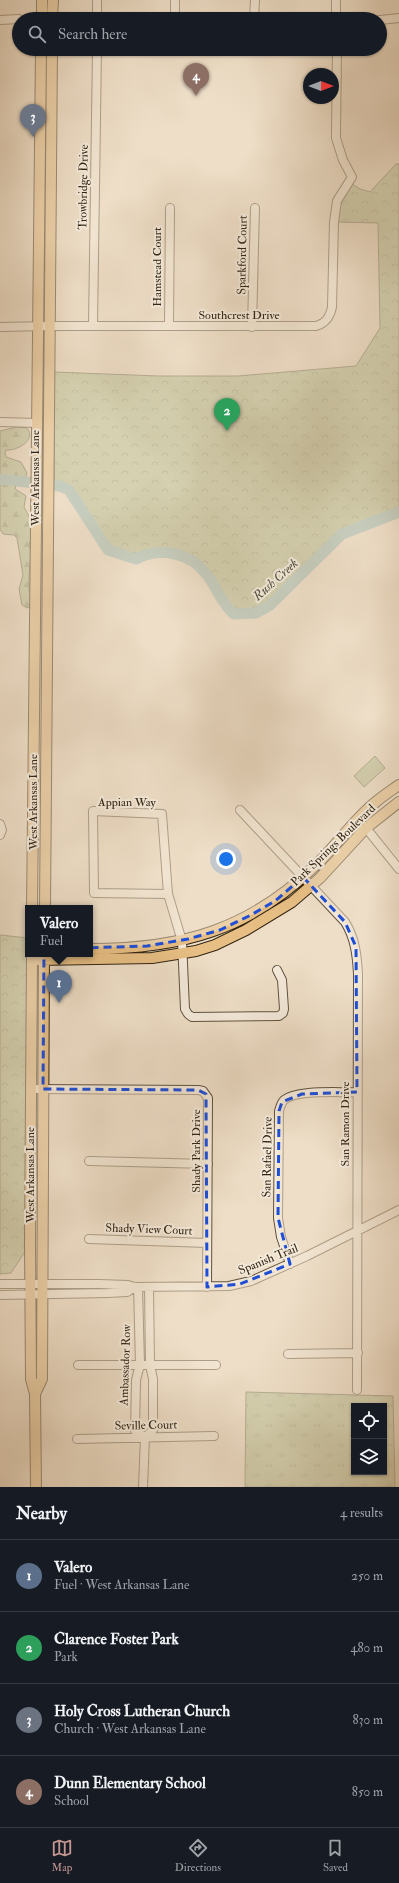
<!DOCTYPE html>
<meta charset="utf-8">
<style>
:root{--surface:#171b24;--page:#242831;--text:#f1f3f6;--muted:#9ea1a6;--line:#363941;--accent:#c59692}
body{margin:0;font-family:"IM FELL Double Pica",serif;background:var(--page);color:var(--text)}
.controls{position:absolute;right:12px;bottom:12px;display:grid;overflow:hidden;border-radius:0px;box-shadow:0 1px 3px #0004}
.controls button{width:36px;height:36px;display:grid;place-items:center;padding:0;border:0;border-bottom:1px solid var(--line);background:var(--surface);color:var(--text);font:20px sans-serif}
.compass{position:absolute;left:303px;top:68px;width:36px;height:36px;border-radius:50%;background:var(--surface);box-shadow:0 1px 3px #0004;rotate:90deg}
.you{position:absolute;left:226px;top:859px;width:14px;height:14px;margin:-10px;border:3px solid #fff;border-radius:50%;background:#1a73e8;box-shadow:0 0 0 6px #1a73e833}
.badge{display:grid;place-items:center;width:26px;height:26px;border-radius:50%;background:var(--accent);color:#fff;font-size:13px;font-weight:700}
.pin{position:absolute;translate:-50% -33px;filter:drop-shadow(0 1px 2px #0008)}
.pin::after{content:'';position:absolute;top:21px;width:14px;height:12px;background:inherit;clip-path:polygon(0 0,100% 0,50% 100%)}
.popup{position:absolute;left:25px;top:905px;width:68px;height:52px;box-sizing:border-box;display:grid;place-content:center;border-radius:0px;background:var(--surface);filter:drop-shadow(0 1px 3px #0005);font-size:13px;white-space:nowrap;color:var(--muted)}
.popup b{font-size:15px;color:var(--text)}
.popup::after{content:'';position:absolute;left:50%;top:100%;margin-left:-8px;border:8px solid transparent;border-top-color:var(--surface)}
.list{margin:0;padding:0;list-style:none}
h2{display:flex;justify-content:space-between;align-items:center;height:52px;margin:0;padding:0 16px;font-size:17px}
h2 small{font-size:13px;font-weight:400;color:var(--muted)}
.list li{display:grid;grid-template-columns:26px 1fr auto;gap:12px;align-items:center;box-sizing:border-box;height:72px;padding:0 16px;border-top:1px solid var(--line)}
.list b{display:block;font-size:15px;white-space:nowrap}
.list p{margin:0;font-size:13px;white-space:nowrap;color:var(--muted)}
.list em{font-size:13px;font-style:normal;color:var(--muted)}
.icon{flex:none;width:22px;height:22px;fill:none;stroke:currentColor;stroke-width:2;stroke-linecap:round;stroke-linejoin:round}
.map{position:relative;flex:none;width:399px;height:1487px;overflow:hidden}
.search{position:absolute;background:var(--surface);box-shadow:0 1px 3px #0004;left:12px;right:12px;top:12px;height:44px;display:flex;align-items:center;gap:10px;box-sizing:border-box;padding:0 14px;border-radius:22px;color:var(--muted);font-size:15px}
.sheet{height:340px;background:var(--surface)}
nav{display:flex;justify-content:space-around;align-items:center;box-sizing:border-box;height:56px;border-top:1px solid var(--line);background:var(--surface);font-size:11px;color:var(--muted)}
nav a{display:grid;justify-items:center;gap:2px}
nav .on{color:var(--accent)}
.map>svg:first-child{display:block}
.grass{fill:url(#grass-tufts);stroke:#747355;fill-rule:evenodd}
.forest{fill:url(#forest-firs);stroke:#747355}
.park{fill:url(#park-crowns);stroke:#747355}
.garden{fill:#b5c298;stroke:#747355}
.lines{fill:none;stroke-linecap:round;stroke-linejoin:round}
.river{stroke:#99bcb8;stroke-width:11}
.minor-casing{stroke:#61523f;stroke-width:10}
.major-casing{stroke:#322412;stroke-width:12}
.minor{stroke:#f4eadb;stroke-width:8}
.major{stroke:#e7bf84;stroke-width:10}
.marked{fill:none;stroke:#1d4ed8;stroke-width:3;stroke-dasharray:8 5;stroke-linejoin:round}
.labels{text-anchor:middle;stroke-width:4;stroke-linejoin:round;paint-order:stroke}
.street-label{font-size:12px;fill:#322412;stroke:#f4eadb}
.water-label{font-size:13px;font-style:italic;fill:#515244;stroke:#f4eadb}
</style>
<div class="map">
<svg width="399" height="1487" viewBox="0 0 399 1487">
<defs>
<pattern id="grass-tufts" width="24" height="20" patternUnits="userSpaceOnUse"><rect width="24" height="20" fill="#b5c298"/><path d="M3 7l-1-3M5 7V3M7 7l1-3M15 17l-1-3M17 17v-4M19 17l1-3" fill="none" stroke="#949d7b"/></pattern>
<pattern id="forest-firs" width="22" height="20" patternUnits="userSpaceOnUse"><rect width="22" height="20" fill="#b5c298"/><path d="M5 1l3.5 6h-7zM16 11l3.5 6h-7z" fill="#949d7b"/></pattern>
<pattern id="park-crowns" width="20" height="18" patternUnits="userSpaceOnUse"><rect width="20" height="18" fill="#b5c298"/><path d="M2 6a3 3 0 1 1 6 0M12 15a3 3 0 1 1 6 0" fill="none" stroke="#949d7b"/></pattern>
</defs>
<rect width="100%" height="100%" fill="#eedec7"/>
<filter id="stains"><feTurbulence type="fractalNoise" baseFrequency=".005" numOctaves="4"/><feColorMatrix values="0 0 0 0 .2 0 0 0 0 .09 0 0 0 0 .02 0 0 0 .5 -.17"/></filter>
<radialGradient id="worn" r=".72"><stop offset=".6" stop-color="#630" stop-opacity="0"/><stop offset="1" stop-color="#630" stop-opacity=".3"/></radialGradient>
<!-- grass -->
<path class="grass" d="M246,1392l147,4 2,91h-150zM354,1406h30v66h-30z"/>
<!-- forest -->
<path class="forest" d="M17,427l10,1c10,12 -10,23 -21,22l-1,3 1,4 15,5 6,11 -2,6 -9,6 -1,4 11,7 -2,11 7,13 -1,6 2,9 -3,10 2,7 -2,25v13l3,8 1,8 -6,2 -5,-3 -3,-16 4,-14 -6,-37 -3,-3 -11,-1 -3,-5v-98z"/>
<!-- park -->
<path class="park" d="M396,164h3v348l-57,22 -50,49 -10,12 -13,11 -13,7 -22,1 -10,-9 -18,-32 -25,-18 -21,-3 -15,3 -9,4 -28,-9 -39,-60 -15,-4v-114l104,4h80l118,-10 24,-38 -2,-105 -41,-1 4,-21 11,-17 8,5 10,3z
M0,935l28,3 2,306 -19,29 -11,1z"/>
<!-- garden -->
<path class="garden" d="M375,756l10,12 -21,19 -10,-11z"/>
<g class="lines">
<!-- river -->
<path class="river" d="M0,479l60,7 9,4 39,60 28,9c23,-12 54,-7 70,15 12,14 13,27 28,40l22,-1 13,-7 73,-72 57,-22"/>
<!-- minor casing -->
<g class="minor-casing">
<path id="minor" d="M336,0v19
M26,19l34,-2 150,2
M97,19v-19
M175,19v-19
M254,19l1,-19
M0,20l19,-1
M380,20l19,-2
M93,326l4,-277
M169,326l1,-118
M0,327l49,-1h267c10,-3 14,-9 16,-19l2,-85 3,-21 15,-24 -9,-17 -7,-22 1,-89
M252,327l3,-119
M0,422l38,1
M240,810l105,112c10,16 12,33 13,52l-1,416
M93,811l69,3 6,80 -74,-1z
M0,824l2,6 -2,5
M366,828l33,41
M168,894l14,47 3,68 3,5 4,3 87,-1 4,-3 1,-4 -2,-29 -5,-10
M32,1089l166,1 5,1 5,7 -1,189
M89,1161l119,3
M89,1239l118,4
M290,1264l-9,-27 -3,-19 1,-107c1,-3 2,-8 5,-11 13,-11 56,-7 73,-8
M0,1284h99l29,1 7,2 94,-1 22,-5 56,-25 92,-46
M138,1287l2,78 -4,15 -1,51 10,6
M0,1295l108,-2 19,-1 8,-5
M288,1354l70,-1
M78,1365h138
M77,1439l137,-3
M143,1487l2,-50 8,-7v-51l-3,-14 -1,-78"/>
</g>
<!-- major casing -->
<g class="major-casing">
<path id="major" d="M42,19v-19
M52,19l1,-19
M32,908l9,-859
M45,908l7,-859
M90,949c92,0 159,-19 226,-84 21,-20 38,-46 61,-64 7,-6 15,-11 22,-16
M32,954l-2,290 1,135 4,15 1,93
M38,960l114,-2 44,-7 19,-6 31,-15 46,-28 28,-24 46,-50 33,-26
M35,1394l7,-15 2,-425"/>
</g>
<!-- minor -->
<use href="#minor" class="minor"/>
<!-- major -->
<use href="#major" class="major"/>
</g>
<!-- marked area -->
<path d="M0 0H399V1487H0ZM303,877l42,45 11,25 1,145 -55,2 -20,8 -3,9 -1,107 12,46 -50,20 -33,3 -1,-193 -8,-4 -155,-1 1,-140 103,-3 41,-7 32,-9 31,-15 24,-14z" fill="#eedec7" fill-opacity=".55" fill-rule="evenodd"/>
<path class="marked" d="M303,877l42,45 11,25 1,145 -55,2 -20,8 -3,9 -1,107 12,46 -50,20 -33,3 -1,-193 -8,-4 -155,-1 1,-140 103,-3 41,-7 32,-9 31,-15 24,-14z"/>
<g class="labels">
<!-- street labels -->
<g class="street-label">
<text transform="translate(83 187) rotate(-89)" y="4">Trowbridge Drive</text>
<text transform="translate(242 255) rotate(-89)" y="4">Sparkford Court</text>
<text transform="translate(157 267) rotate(-90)" y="4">Hamstead Court</text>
<text x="239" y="319">Southcrest Drive</text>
<text transform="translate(35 478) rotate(-90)" y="4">West Arkansas Lane</text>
<text transform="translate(33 802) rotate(-90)" y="4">West Arkansas Lane</text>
<text x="127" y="806">Appian Way</text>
<text transform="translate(333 845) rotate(-44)" y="4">Park Springs Boulevard</text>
<text transform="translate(345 1124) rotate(-90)" y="4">San Ramon Drive</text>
<text transform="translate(196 1151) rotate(-90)" y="4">Shady Park Drive</text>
<text transform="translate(267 1157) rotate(-89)" y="4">San Rafael Drive</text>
<text transform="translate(30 1175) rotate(-90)" y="4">West Arkansas Lane</text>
<text transform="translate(149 1229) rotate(2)" y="4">Shady View Court</text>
<text transform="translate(268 1259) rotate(-22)" y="4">Spanish Trail</text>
<text transform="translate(125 1365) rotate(-88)" y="4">Ambassador Row</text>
<text transform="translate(146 1425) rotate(-1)" y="4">Seville Court</text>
</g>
<!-- water labels -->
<g class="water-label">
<text transform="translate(275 579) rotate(-42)" y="5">Rush Creek</text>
</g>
</g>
<rect width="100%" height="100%" filter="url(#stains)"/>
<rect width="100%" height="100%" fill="url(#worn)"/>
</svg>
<div class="controls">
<button><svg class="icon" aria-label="locate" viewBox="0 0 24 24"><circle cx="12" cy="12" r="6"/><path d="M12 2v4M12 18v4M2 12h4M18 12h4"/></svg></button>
<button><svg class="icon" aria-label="layers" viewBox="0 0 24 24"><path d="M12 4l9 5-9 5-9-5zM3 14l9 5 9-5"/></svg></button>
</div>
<svg class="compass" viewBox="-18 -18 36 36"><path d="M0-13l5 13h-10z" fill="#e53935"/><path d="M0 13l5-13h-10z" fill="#9ea1a6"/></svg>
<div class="you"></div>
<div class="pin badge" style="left:59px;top:1003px;background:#5c6f8a">1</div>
<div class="popup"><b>Valero</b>Fuel</div>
<div class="pin badge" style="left:227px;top:431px;background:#2e9e5b">2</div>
<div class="pin badge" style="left:33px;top:137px;background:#6b7280">3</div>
<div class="pin badge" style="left:196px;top:96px;background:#8d6e63">4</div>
<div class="search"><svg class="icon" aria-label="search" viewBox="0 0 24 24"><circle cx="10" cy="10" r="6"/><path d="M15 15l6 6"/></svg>Search here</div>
</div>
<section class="sheet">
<h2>Nearby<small>4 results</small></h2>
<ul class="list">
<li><span class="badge" style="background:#5c6f8a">1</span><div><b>Valero</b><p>Fuel · West Arkansas Lane</p></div><em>250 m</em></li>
<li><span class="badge" style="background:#2e9e5b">2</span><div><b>Clarence Foster Park</b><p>Park</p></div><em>480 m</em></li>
<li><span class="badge" style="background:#6b7280">3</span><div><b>Holy Cross Lutheran Church</b><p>Church · West Arkansas Lane</p></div><em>830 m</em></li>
<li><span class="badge" style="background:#8d6e63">4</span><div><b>Dunn Elementary School</b><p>School</p></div><em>850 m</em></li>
</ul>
</section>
<nav>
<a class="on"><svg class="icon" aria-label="map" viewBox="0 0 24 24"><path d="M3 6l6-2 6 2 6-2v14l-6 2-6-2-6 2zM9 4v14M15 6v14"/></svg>Map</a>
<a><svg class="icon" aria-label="directions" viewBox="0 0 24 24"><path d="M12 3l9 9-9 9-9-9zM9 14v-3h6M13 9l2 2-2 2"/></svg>Directions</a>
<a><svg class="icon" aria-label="saved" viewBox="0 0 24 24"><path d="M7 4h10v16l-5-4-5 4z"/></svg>Saved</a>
</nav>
